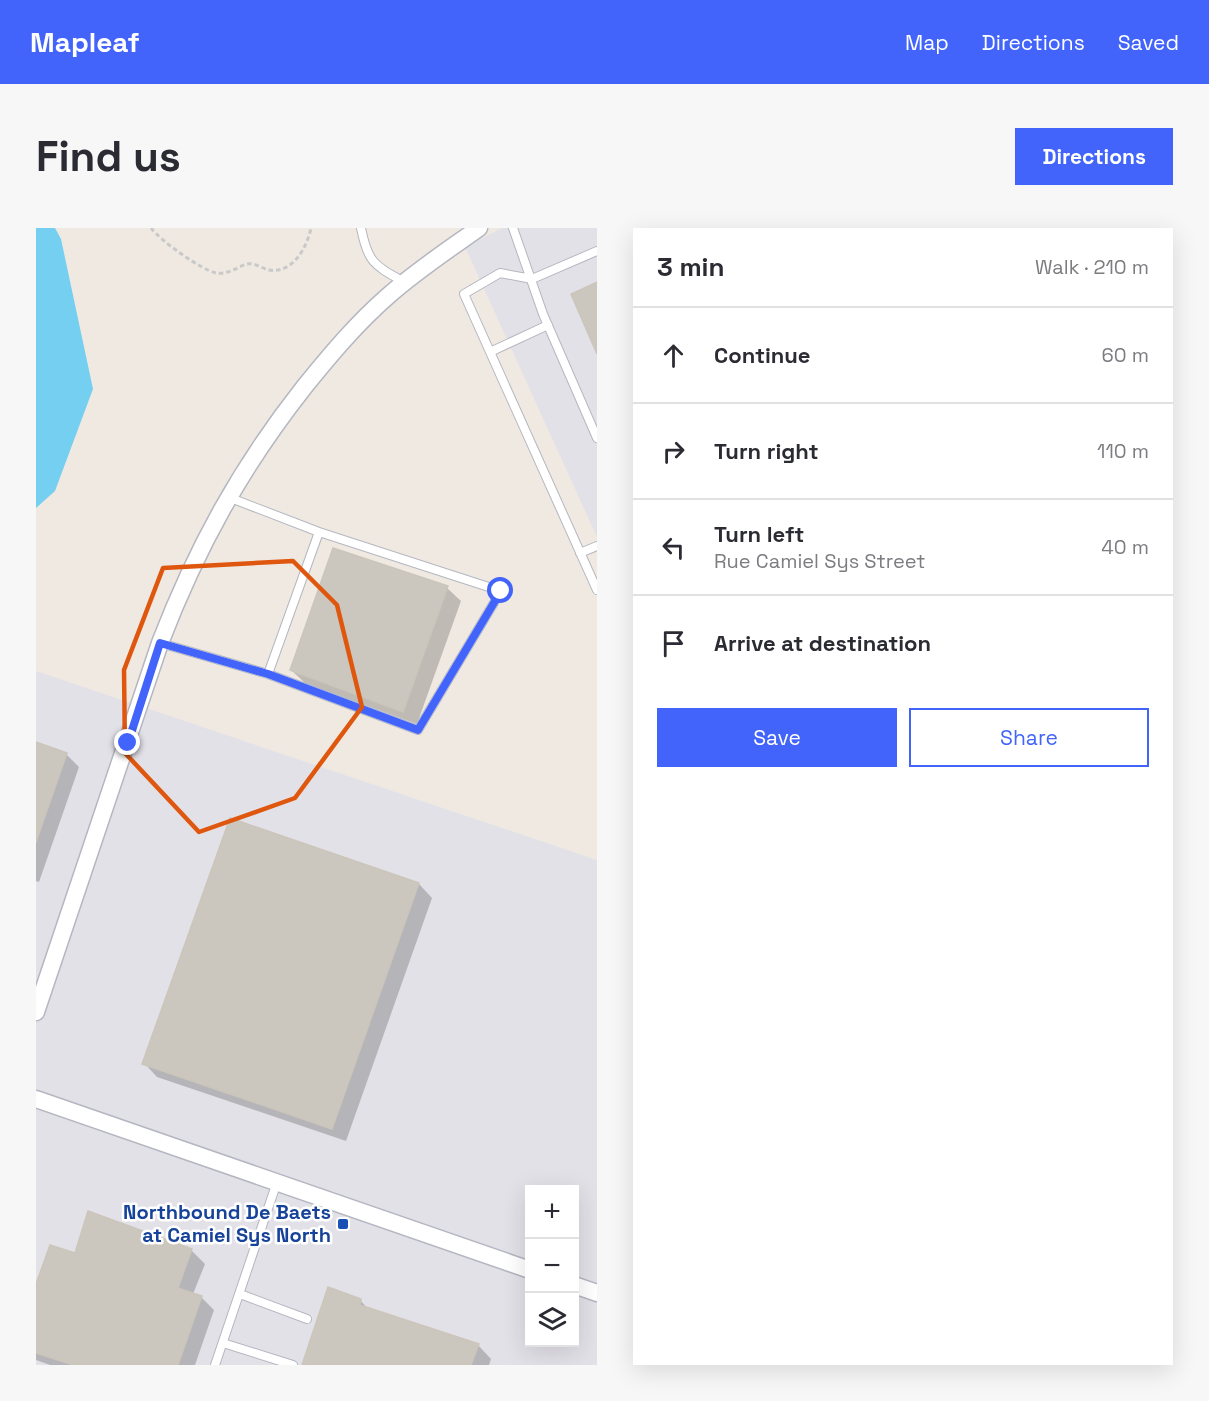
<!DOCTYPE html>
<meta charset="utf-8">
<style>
:root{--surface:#fff;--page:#f7f7f7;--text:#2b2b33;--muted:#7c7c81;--line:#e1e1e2;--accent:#4264fb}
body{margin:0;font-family:"Space Grotesk",sans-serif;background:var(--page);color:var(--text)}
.controls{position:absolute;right:18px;bottom:18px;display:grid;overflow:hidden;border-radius:0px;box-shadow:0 6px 24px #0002}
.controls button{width:54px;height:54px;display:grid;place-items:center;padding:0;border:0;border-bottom:2px solid var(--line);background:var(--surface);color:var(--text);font:30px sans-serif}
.stop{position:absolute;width:18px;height:18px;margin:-14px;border:4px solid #4264fb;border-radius:50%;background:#fff}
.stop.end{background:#4264fb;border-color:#fff;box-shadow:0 2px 6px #0008}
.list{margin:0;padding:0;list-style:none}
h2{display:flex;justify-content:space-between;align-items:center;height:78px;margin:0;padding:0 24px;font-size:26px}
h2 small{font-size:20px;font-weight:400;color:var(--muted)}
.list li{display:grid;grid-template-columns:39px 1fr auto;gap:18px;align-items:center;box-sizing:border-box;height:96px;padding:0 24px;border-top:2px solid var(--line)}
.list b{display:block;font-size:22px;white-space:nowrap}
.list p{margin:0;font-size:20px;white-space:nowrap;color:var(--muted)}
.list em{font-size:20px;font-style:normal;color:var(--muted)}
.actions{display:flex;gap:12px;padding:18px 24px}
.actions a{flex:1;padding:14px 0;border:2px solid var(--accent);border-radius:0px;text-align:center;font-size:21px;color:var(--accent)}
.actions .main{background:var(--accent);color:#fff}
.icon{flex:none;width:33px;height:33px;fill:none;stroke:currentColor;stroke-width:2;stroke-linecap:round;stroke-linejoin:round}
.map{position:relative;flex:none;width:561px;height:1137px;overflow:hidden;border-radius:0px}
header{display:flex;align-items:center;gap:36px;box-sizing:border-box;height:84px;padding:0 30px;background:var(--accent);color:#fff}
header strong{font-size:28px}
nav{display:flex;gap:33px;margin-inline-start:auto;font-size:21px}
.intro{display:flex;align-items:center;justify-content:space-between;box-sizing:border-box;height:144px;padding:0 36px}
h1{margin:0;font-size:42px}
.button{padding:15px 27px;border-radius:0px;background:var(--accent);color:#fff;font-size:21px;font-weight:700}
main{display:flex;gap:36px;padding:0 36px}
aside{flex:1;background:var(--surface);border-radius:0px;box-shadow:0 6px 24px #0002}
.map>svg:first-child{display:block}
.industrial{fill:#e3e1e8;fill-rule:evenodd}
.water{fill:#75cff0}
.shadow{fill:#0003}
.building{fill:#cbc7bf;stroke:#cbc5ba;stroke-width:1.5}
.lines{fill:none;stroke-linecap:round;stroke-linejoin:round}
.lane-casing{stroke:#b4b7c1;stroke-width:10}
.street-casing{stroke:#b4b7c1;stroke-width:19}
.path{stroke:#c9c9c9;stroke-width:3;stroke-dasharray:4.5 3;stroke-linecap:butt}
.lane{stroke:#fff;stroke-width:8}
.street{stroke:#fff;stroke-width:16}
.route{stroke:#4264fb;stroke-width:8}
.marked{fill:none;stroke:#df570e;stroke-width:4.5;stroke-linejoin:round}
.transit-dot{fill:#1a4fb4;stroke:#fff;stroke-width:2}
.labels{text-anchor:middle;stroke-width:5;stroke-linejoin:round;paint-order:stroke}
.transit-label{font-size:20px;font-weight:bold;fill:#164399;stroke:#fff;text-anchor:end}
</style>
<header>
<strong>Mapleaf</strong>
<nav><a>Map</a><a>Directions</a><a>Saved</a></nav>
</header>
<div class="intro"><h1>Find us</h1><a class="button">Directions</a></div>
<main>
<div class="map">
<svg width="561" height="1137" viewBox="0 0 561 1137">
<rect width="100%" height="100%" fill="#efe9e1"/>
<!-- industrial -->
<path class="industrial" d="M466,0h95v309l-132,-290z
M0,443l561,189v505h-561zM494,962h44v152h-44z"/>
<!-- water -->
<path class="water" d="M0,0h19l6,11 32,150 -38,102 -19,17z"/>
<!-- shadow -->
<path class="shadow" d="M411,360l14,13 -44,123 -112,-41 -14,-13z
M0,516l30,10 13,13 -40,115 -3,-1z
M383,656l13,14 -86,243 -189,-64 -13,-14z
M155,1022l14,14 -12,30 8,3 13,13 -19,55h-145l-14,-5v-72l40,-33z
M324,1072l9,10 109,35 13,14 -2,6h-186z"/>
<!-- building -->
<path class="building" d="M561,54v72l-26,-60z
M297,320l115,38 -45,126 -113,-42z
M0,514l31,11 -31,89z
M194,590l189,65 -87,246 -190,-65z
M52,983l104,38 -14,39 24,8 -24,69h-105l-37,-12v-69l14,-39 25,8z
M292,1059l33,12 -1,6 119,39 -8,21h-169z"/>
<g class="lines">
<!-- lane casing -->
<g class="lane-casing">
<path id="lane" d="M325,0c7,35 13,37 43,54
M477,0l30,86 54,124
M561,23l-65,28 -32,-6 -36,21 133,296
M454,124l58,-27
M544,325l17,-7
M124,415l108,31 51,-142 -91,-35
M232,446l150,56 83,-139 -182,-59
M204,1066l67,25
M187,1115l70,22
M179,1137l62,-183"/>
</g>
<!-- street casing -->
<g class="street-casing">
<path id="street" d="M0,784l124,-369c37,-96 81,-176 145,-257 26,-32 52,-63 83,-90 28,-25 60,-46 91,-68
M0,871l494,171
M538,1057l23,8"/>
</g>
<!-- path -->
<path class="path" d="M115,0c10,13 49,41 65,45 12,2 21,-6 31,-9 7,-2 16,5 22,6 24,4 38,-23 42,-42"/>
<!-- lane -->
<use href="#lane" class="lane"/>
<!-- street -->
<use href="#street" class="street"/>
</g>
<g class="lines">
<!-- route -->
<path class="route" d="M92,515l32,-100 108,31 150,56 83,-139"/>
</g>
<!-- marked area -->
<path class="marked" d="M257,333l44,44 25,102 -67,91 -96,34 -74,-79 -1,-83 39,-102z"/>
<!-- markers -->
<rect class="transit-dot" x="301" y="990" width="12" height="12" rx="3"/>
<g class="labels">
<!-- transit labels -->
<g class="transit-label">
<text x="295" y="991">Northbound De Baets<tspan x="295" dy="23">at Camiel Sys North</tspan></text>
</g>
</g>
</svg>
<div class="controls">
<button>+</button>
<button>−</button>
<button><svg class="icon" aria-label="layers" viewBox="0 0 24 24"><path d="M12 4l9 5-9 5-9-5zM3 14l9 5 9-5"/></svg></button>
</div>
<div class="stop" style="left:465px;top:363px"></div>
<div class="stop end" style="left:92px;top:515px"></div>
</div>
<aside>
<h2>3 min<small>Walk · 210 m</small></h2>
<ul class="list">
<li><svg class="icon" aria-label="ahead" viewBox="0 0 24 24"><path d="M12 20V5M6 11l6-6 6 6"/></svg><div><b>Continue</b></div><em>60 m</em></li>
<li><svg class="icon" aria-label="right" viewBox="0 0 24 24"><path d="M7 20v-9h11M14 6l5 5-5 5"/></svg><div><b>Turn right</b></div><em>110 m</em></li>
<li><svg class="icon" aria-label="left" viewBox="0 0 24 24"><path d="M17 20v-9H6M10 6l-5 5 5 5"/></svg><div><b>Turn left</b><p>Rue Camiel Sys Street</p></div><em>40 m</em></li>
<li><svg class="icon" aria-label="arrive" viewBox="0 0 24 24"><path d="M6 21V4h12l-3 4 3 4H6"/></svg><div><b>Arrive at destination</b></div></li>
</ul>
<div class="actions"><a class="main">Save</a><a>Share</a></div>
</aside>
</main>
